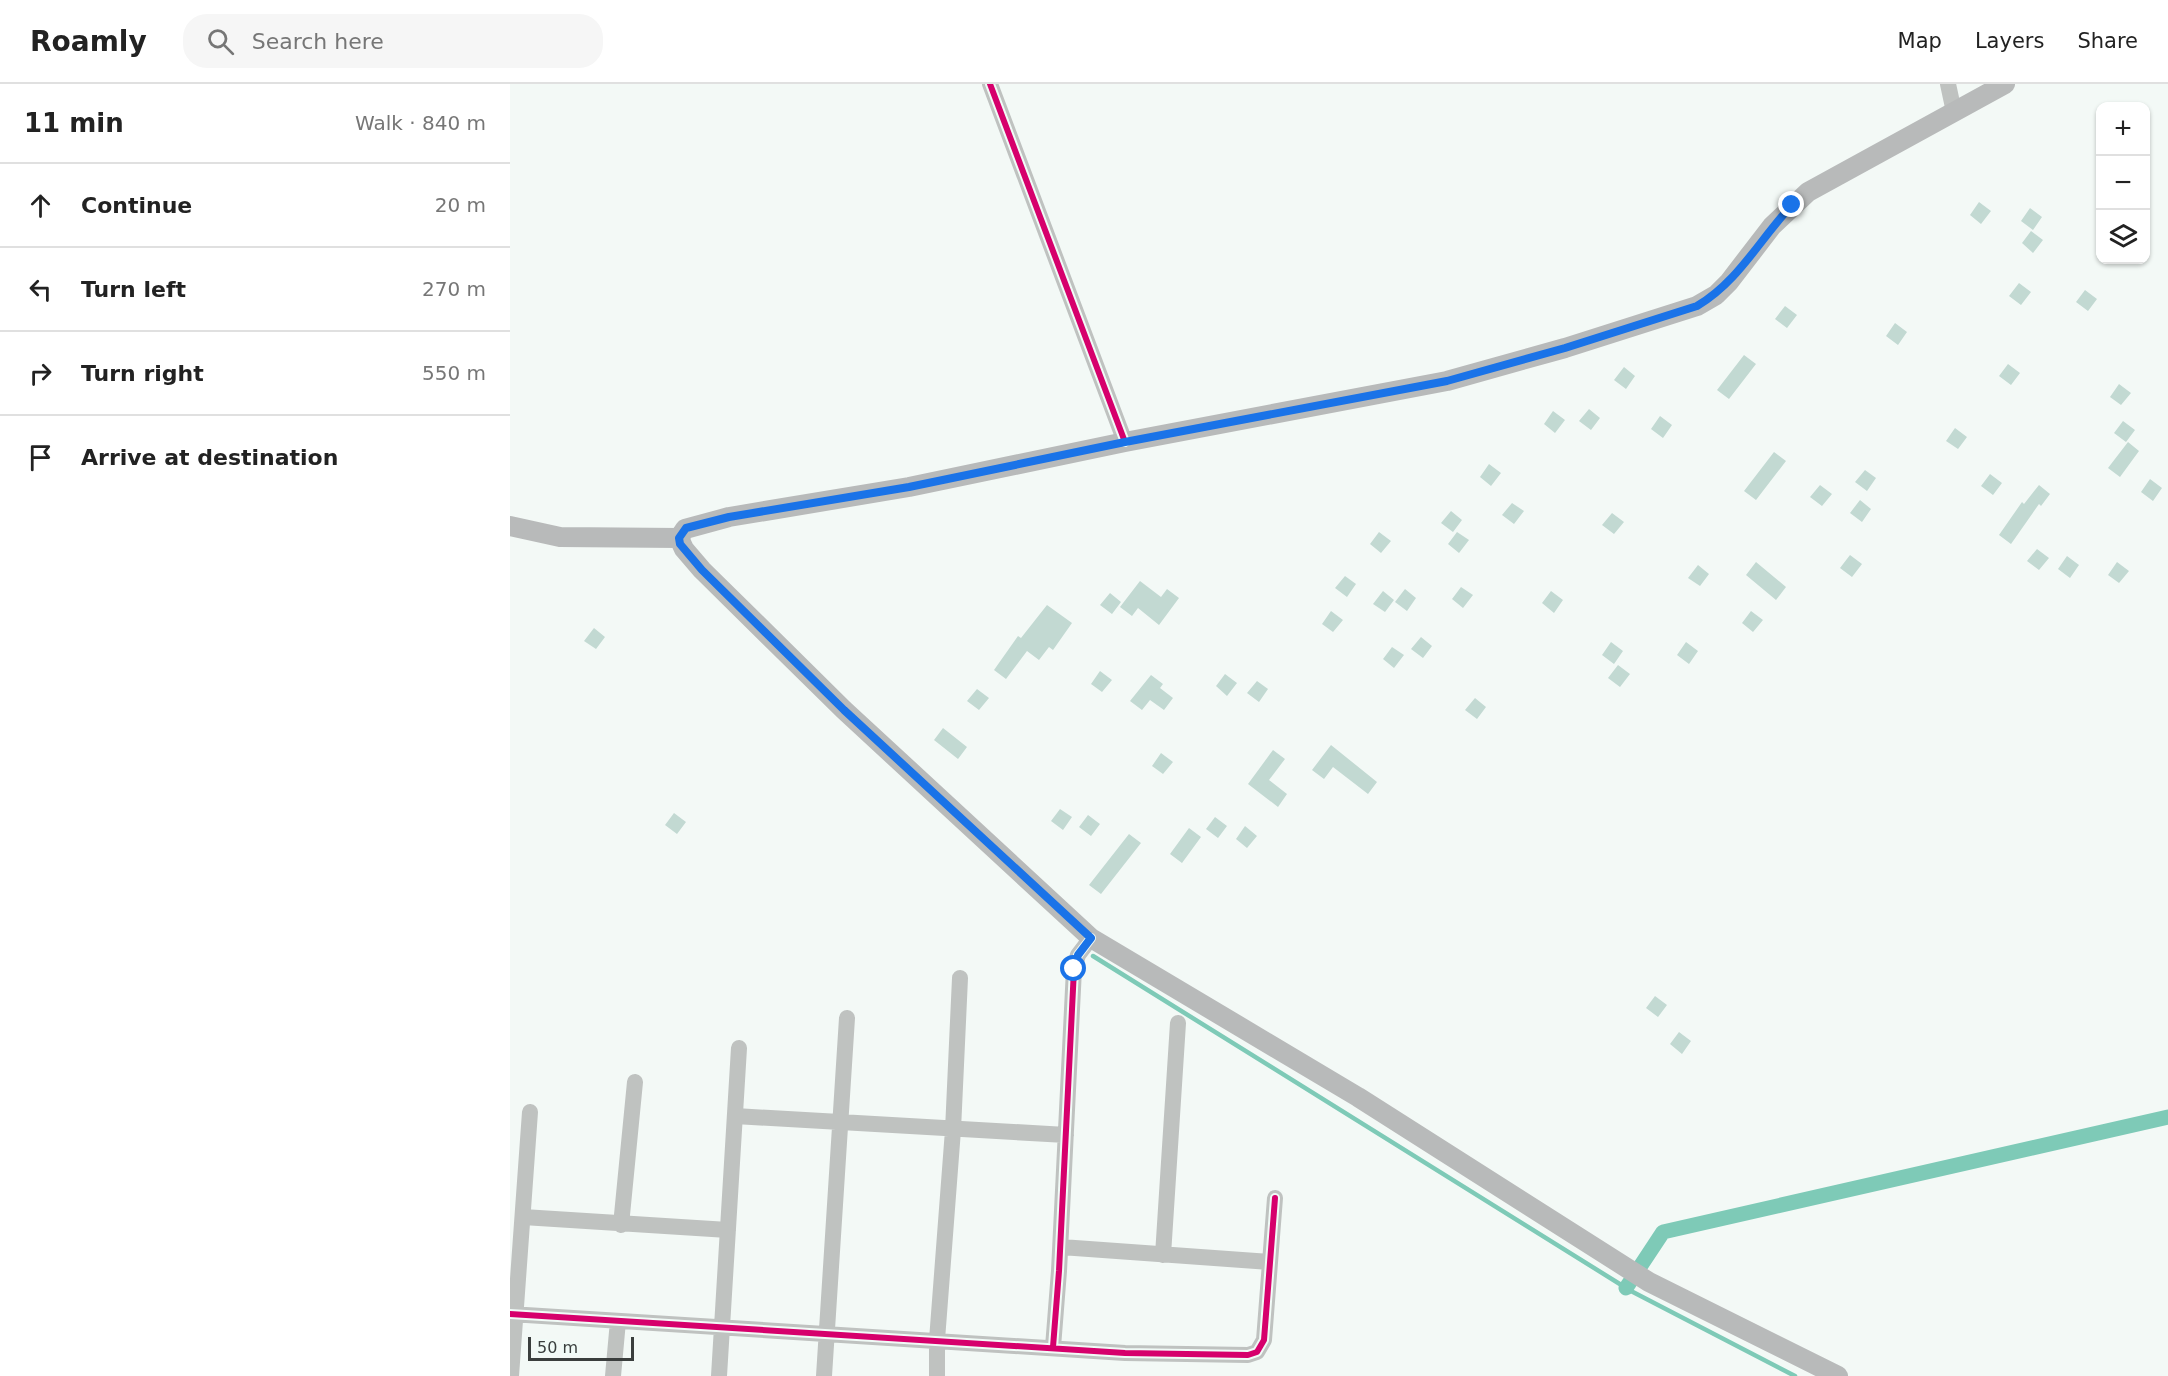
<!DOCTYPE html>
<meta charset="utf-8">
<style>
:root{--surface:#fff;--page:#f6f6f6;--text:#222;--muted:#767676;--line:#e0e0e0}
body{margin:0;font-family:"DejaVu Sans",sans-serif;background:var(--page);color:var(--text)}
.controls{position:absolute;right:18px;top:18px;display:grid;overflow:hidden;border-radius:12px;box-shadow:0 2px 4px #0004}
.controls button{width:54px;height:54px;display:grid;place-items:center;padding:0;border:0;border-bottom:2px solid var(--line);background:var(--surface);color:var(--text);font:30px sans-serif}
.scale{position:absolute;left:18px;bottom:15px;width:106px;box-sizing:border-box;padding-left:6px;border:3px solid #3a3e3d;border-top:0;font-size:16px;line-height:21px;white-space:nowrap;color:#3a3e3d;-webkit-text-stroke:4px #f1fbf7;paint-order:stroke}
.stop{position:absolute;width:18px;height:18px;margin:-14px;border:4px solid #1a73e8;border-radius:50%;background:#fff}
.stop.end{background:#1a73e8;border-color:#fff;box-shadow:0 2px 6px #0008}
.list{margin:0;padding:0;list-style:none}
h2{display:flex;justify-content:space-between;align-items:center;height:78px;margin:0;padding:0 24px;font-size:26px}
h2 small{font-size:20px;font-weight:400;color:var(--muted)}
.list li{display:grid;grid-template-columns:39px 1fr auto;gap:18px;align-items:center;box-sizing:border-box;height:84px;padding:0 24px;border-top:2px solid var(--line)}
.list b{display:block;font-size:22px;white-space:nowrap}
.list em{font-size:20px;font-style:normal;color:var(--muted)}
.icon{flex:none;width:33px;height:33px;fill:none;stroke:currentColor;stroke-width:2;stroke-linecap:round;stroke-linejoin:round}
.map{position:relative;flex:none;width:1658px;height:1292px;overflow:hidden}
header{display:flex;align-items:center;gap:36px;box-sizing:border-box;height:84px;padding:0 30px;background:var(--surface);border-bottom:2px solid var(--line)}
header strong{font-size:28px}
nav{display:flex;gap:33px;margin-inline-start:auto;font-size:21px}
.search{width:420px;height:54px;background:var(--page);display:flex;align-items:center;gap:15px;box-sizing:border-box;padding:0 21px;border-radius:24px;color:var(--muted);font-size:22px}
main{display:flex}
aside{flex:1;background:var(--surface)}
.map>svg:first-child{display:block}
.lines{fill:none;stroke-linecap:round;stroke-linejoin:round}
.stream{stroke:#7ecab7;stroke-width:4.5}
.canal{stroke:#7ecab7;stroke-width:15}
.building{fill:#c2d9d2}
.minor{stroke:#bfc2c0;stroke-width:16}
.major{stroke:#b8baba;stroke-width:20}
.cycleway-casing{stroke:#f1fbf7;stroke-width:10}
.cycleway{stroke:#d6006c;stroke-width:6}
.route{stroke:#1a73e8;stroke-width:8}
</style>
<header>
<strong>Roamly</strong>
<div class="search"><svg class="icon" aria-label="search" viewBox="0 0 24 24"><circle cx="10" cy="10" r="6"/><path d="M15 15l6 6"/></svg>Search here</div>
<nav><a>Map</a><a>Layers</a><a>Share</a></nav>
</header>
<main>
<aside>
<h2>11 min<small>Walk · 840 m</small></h2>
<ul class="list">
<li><svg class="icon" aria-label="ahead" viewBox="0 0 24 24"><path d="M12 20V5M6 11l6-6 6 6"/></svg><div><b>Continue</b></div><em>20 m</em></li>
<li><svg class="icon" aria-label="left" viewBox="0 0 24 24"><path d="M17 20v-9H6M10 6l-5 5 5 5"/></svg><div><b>Turn left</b></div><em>270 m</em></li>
<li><svg class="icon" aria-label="right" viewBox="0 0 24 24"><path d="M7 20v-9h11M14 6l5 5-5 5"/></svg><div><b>Turn right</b></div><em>550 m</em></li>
<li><svg class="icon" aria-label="arrive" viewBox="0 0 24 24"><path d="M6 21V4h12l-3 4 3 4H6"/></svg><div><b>Arrive at destination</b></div></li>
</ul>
</aside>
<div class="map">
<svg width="1658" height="1292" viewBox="0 0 1658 1292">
<rect width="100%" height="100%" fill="#f3f9f6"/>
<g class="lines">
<!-- stream -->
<path class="stream" d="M583,872l538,335 164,85"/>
<!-- canal -->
<path class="canal" d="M1116,1204l37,-56 505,-115"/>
</g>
<!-- building -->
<path class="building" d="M1469,118l12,9 -10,13 -11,-9z
M1520,124l12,9 -9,13 -12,-9z
M1521,147l12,9 -10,13 -11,-10z
M1509,199l12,9 -10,13 -12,-9z
M1575,206l12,9 -9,12 -12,-9z
M1275,222l12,9 -10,13 -12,-9z
M1385,239l12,9 -9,13 -12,-9z
M1234,271l12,9 -27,35 -12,-9z
M1498,280l12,9 -9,12 -12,-9z
M1114,283l11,9 -9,13 -12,-9z
M1609,300l12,9 -10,12 -11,-8z
M1079,325l11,9 -9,12 -12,-9z
M1043,327l12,9 -10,13 -11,-9z
M1150,332l12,9 -9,13 -12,-9z
M1613,337l12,9 -9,12 -12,-9z
M1445,344l12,9 -9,12 -12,-8z
M1618,358l11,9 -19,26 -12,-9z
M1264,368l12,9 -30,39 -12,-9z
M979,380l12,9 -10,13 -11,-9z
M1355,386l11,8 -9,13 -12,-9z
M1480,390l12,9 -9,12 -12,-9z
M1640,395l12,9 -9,13 -12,-9z
M1310,401l12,9 -10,12 -12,-9z
M1529,401l11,9 -9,12 -2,-2 -28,40 -12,-9 23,-33 2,2z
M1350,416l11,9 -9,13 -12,-9z
M1002,419l12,8 -10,13 -12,-9z
M941,427l11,9 -9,12 -12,-9z
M1102,429l12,9 -10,12 -12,-9z
M869,448l12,9 -10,12 -11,-9z
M947,448l12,8 -10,13 -11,-9z
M1527,465l12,9 -10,12 -12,-9z
M1340,471l12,9 -10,13 -12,-9z
M1557,472l12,9 -9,13 -12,-9z
M1246,478l30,25 -10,13 -30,-25z
M1607,478l12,9 -10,12 -11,-8z
M1188,481l11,9 -9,12 -12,-8z
M835,492l11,8 -9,13 -12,-9z
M630,497l21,16 6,-8 12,9 -20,27 -21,-17 -6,8 -12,-9z
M951,503l12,8 -10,13 -11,-9z
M895,505l11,9 -9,13 -12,-9z
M873,507l11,9 -9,12 -12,-8z
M1041,507l12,9 -9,13 -12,-10z
M600,509l11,9 -9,12 -12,-9z
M537,521l25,18 -19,27 -4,-3 -10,13 -12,-9 -21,28 -12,-9 24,-34 3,2z
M821,527l12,9 -10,12 -11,-8z
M1241,527l12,9 -10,12 -11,-9z
M84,544l11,9 -9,12 -12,-8z
M911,553l11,9 -9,12 -12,-9z
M1101,558l12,9 -9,13 -12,-9z
M1176,558l12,9 -9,13 -12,-9z
M882,563l12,8 -10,13 -11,-9z
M1108,581l12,9 -10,13 -12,-9z
M590,587l12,9 -10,12 -11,-8z
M715,590l12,9 -10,13 -11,-10z
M641,591l12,9 -3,4 13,10 -9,12 -14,-10 -8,10 -12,-9z
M747,597l11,8 -9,13 -12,-9z
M467,605l12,9 -10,12 -12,-9z
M965,614l11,9 -9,12 -12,-9z
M433,644l24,19 -9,12 -24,-19z
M821,661l46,37 -9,12 -35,-27 -9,12 -12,-9z
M763,666l12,9 -16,21 18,14 -9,13 -30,-23z
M651,669l12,9 -10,12 -11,-8z
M550,725l12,8 -9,13 -12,-9z
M164,729l12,9 -9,12 -12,-9z
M578,731l12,9 -9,12 -12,-9z
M705,733l12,9 -9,12 -12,-9z
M735,742l12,10 -10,12 -11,-9z
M679,744l12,9 -19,26 -12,-9z
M619,750l12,9 -40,51 -12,-9z
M1145,912l12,9 -9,12 -12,-9z
M1169,948l12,9 -9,13 -12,-10z"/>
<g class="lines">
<!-- minor -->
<path class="minor" d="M480,0l135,358
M1438,0l6,28
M225,1032l331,19
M13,1133l205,13
M111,1141l14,-143
M551,1163l209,15
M653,1171l15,-232
M0,1230l615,39 123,2 9,-3 7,-12 11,-142
M543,1263l6,-76 15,-302 4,-14 13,-17
M1,1292l19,-264
M103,1292l5,-55
M209,1292l20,-328
M314,1292l23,-358
M427,1292v-36l16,-210 7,-152"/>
<!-- major -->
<path class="major" d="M0,442l50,11 119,1 5,11 18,21 142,140 247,228 267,159 291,185 189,94
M169,454l6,-9 44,-12 180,-30 216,-45 322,-61 118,-33 132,-42 19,-11 13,-13 43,-56 36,-34 197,-108"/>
<!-- cycleway casing -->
<g class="cycleway-casing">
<path id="cycleway" d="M480,0l135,358
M0,1230l615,39 123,2 9,-3 7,-12 11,-142
M543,1263l6,-76 15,-302 4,-14 13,-17"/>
</g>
<!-- cycleway -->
<use href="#cycleway" class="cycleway"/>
</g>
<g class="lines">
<!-- route -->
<path class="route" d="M564,885l4,-14 13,-17 -247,-228 -142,-140 -22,-26 -1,-6 7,-10 43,-11 180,-30 216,-45 322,-61 118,-33 132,-42c41,-24 63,-67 95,-101"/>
</g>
</svg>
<div class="controls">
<button>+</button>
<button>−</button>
<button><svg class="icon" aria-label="layers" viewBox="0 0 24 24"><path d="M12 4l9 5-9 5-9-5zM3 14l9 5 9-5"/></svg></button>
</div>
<div class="scale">50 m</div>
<div class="stop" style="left:564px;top:885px"></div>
<div class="stop end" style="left:1282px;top:121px"></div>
</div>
</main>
